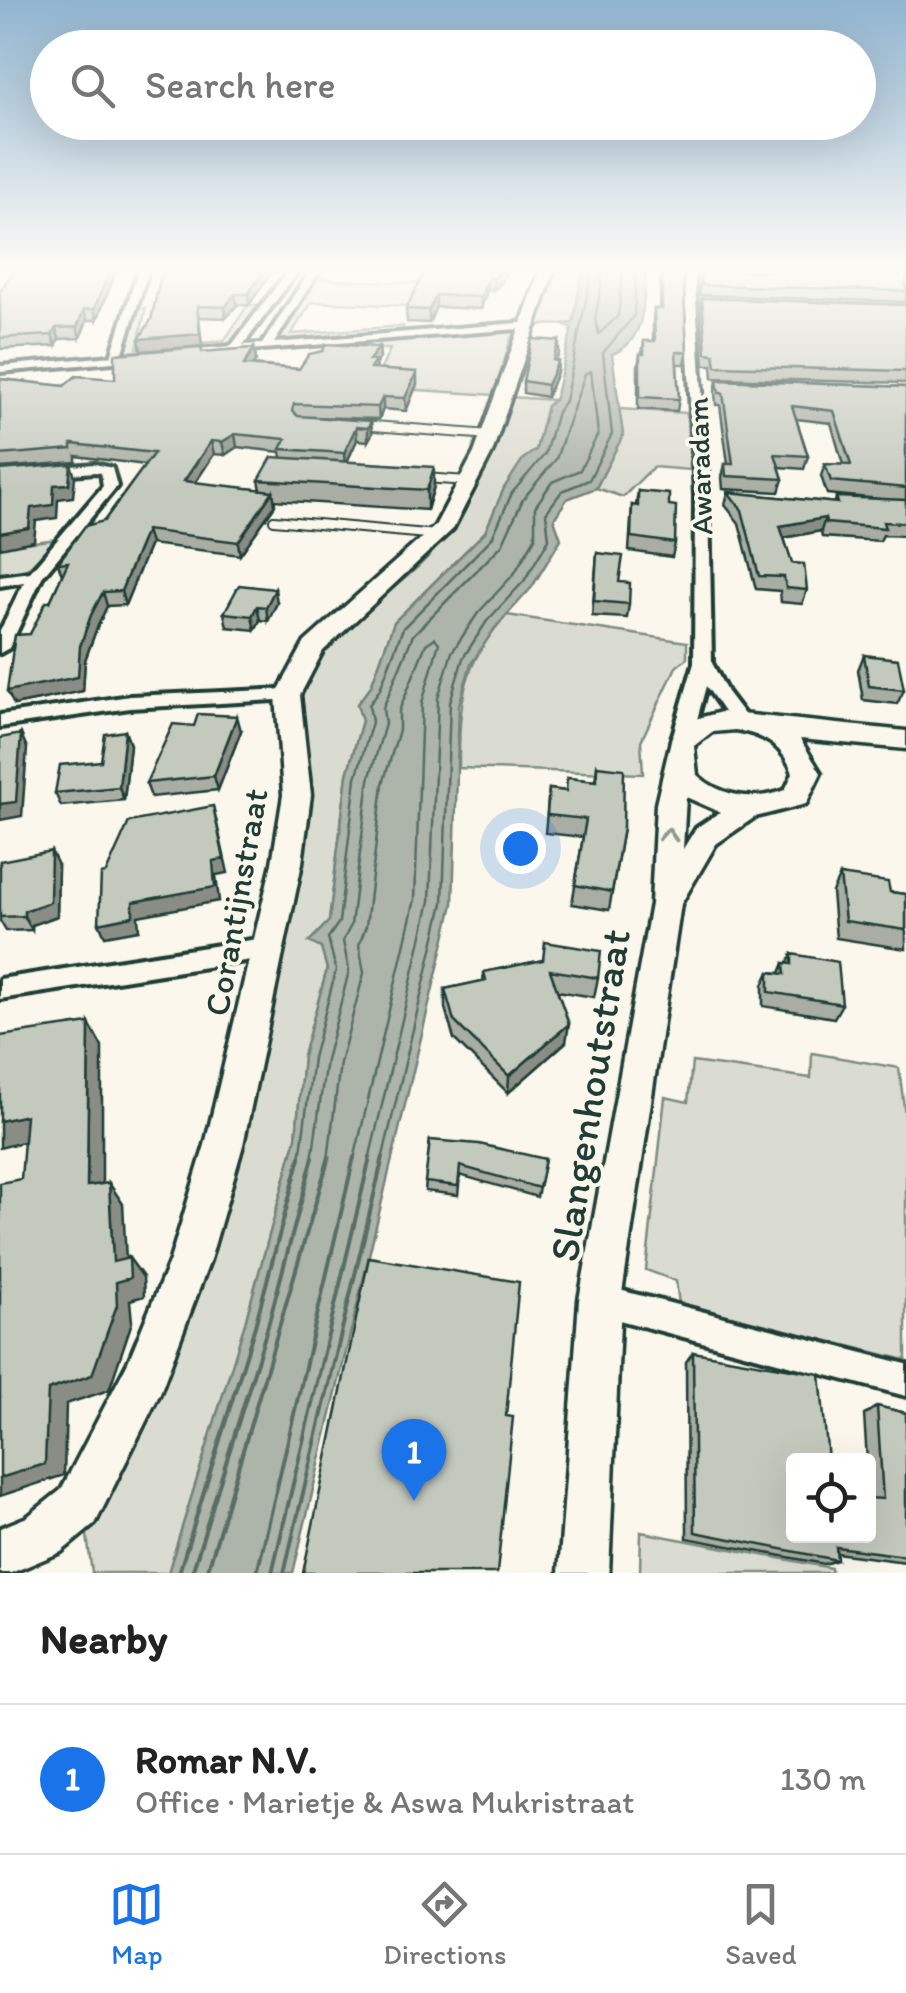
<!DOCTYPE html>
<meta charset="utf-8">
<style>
:root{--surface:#fff;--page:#f2f2f2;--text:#222;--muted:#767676;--line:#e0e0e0;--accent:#1a73e8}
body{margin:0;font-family:Itim,sans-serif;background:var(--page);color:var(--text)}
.controls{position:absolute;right:30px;bottom:30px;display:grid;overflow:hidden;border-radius:10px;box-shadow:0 10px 40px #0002}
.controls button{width:90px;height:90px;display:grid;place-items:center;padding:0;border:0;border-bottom:2px solid var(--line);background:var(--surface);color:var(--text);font:50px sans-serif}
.you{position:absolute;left:520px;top:848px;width:35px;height:35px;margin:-25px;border:8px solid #fff;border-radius:50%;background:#1a73e8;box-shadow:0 0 0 15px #1a73e833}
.badge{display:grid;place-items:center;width:65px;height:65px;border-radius:50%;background:var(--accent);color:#fff;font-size:32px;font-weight:700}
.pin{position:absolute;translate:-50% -82px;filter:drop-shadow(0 2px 5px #0008)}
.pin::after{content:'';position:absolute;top:52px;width:35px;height:30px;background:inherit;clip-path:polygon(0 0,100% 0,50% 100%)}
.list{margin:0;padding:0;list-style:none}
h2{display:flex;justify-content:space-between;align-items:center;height:130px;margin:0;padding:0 40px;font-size:42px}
h2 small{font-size:32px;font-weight:400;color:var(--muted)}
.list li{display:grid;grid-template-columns:65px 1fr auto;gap:30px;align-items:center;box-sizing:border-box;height:150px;padding:0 40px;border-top:2px solid var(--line)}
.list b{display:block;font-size:38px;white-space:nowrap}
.list p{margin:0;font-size:32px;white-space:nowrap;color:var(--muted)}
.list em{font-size:32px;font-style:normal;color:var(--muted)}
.icon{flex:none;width:55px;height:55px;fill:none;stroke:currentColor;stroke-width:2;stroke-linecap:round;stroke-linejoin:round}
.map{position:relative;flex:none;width:906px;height:1573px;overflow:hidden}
.search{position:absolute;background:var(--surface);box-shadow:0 10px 40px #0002;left:30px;right:30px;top:30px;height:110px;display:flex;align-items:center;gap:25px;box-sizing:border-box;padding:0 35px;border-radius:55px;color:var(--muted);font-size:38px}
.sheet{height:280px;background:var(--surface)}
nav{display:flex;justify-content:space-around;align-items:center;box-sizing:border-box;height:140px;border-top:2px solid var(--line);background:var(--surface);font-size:28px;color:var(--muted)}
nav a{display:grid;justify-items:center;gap:5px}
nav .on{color:var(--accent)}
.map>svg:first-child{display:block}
.green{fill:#dbdcd1;stroke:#7d8c82;stroke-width:2.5}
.water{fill:#adb4aa;stroke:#74847b;stroke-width:2.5}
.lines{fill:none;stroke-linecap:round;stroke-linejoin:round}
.shore-far1{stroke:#586d63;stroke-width:2.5}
.shore{stroke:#586d63;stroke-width:4}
.lane-casing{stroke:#1f3d34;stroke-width:12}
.street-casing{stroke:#1f3d34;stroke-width:8}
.secondary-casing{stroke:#1f3d34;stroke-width:7}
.lane{stroke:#fbf7ec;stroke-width:8}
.street{fill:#fbf7ec;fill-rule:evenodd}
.secondary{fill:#fbf7ec;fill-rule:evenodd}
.wall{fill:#a9ada3;stroke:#1f3d34;stroke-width:2.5;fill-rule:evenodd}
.shaded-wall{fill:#898d85;stroke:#1f3d34;stroke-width:2.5}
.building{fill:#c4c9be;stroke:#1f3d34;stroke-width:2.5}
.oneway{stroke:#8d9a90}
.labels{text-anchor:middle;stroke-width:8;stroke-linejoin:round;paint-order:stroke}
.far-street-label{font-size:30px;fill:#1f3d34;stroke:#fbf7ec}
.street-label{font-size:35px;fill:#1f3d34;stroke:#fbf7ec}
.near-street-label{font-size:42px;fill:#1f3d34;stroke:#fbf7ec}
</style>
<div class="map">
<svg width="906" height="1573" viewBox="0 0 906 1573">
<rect width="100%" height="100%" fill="#fbf7ec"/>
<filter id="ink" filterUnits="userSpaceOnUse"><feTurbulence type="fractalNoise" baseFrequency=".01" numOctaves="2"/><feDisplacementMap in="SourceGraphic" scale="20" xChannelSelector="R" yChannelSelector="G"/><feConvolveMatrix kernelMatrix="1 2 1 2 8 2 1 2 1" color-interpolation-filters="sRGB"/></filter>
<g filter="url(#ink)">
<!-- green -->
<path class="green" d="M553,271h30l-10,53 -35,1z
M315,279l108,4 -11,23 -100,-4 -21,32 112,-8 1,6 -123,8 -3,-5z
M248,305h15l-33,40 -89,9 -19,-4 14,-41 10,-1 -9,40 87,-7z
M508,329l11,3 -8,6 -16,57 -122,-8 17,-38h-11l-2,-8z
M510,397l45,3 -8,7 -11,43 -13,10 -38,72 -91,90 -23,64 -14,18 5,16 -15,55 -18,146 -20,21 12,6 6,21 -24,87 -7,82 -51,185 -77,250h-76l-6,-45 119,-274 96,-563c33,-77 98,-93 142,-152 28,-37 48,-99 67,-142z
M619,409l68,4 3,57 -37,-3 -30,30 -27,-9 27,-53z
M58,539l-31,30 -27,7v-30z
M507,615l180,27v16l-11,9 -35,74 2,33 -184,-6c0,-63 2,-105 48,-153z
M812,1053l87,15 7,55v237l-227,-56 -3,-23 -30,-11 19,-173 23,5 4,-40 119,16z
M641,1532l190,36v5h-191z"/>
<!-- water -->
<path class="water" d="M583,271h63c-3,30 1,70 -34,83l11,81 -27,53 -29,11 -13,20 7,20 -29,48 -37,41 -24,36 -12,41 -6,199 -160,669h-125l77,-250 51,-185 7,-82 24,-87 -6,-21 -12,-6 20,-21 18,-146 15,-54 -5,-17 14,-18 23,-64 91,-90 19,-44 19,-29 13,-9 11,-44 8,-7 17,-71 -11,-4 12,-1z"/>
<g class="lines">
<!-- shore-far1 -->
<path class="shore-far1" d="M604,271l-9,48 4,15 19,-18 5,-45
M300,1160l13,-102 23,-88 -8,-32 11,-16 17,-144 16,-56 -3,-17 11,-16 23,-61 89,-90 20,-45 33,-39 12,-42 8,-11 27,-130
M312,1160l14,-100 23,-89 -6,-30 8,-16 18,-145 16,-56 -2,-16 30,-73 89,-90 21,-46 33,-40 29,-85 6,-3 7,63 -18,36 -28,12 -17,25v31l-21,36 -36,39 -26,39 -14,46 -8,203 -61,259
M328,1160l12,-97 24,-90 -5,-28 7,-19 17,-142 16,-54v-19l27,-67 9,-6 4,5 -17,60 -7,196 -61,261
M382,1160l61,-257 7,-201 13,-44 24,-37 37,-40 25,-42 -3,-26 16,-22 27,-11 23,-46 -9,-81 31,-37 2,-45"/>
<!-- shore -->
<path class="shore" d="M179,1573l76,-247 45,-169
M192,1573l75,-244 46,-172
M207,1573l122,-416
M257,1573l97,-416
M272,1573l98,-416
M284,1573l99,-416"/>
<!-- lane casing -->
<g class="lane-casing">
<path id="lane" d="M361,425l129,10
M424,478l44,3
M274,520l163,15"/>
</g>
<!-- street casing -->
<g class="street-casing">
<path id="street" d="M138,271h10l-26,84 21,-1 6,3 -2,2 -147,13v-6l111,-10z
M288,271h10l-55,74 19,-1 48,-73h9l-45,72 257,-21 5,3 -5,3 -359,28v-4l4,-1 55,-5z
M684,271h10l15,225 3,167 15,29 22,29 -9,6 -7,-2 -27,-39 -15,56 -10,7 -10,-7 23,-79 1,-167z
M95,464l17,4 5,18 -75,91 -33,71 -9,5v-22l24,-49 -24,4v-10l30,-4 73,-86 -2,-13 -6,-1 -95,8v-8z
M288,689l9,6 -3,4 -164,9 -130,19v-12l130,-19z
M271,937l8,3 4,7 -4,7 -8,3 -271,42v-20z
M600,1285l306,79v32l-306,-81 -11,-4 -4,-11 4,-11z"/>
</g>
<!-- secondary casing -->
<g class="secondary-casing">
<path id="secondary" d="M540,271h14l-62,182 -39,76 -130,122 -23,44 11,100 -9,68 -59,282 -33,115 -50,133 -65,131 -34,28 -50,21h-11v-45l27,-11 34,-27 67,-128 42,-102 35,-115 67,-282 11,-68 -7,-100 29,-53 130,-116 39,-73z
M721,712l185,19v18l-106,-10 21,34 -15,31 -51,13 -39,27 -35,60 -60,396 -12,273h-50l20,-273 72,-396 5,-100 16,-68 23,-17zM735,730c28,4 48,16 58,43l-8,17c-30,12 -64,7 -88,-15l-3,-29 18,-14zM686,797l34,15 -24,16 -13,21z"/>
</g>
<!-- lane -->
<use href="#lane" class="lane"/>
<!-- street -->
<use href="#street" class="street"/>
<!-- secondary -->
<use href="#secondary" class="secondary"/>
</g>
<!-- wall -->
<path class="wall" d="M116,271l-19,49h-10l-7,18 -21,1 -3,7 -56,3v-58z
M162,271h110l-23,34h-12l-11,13 -27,-1 3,29 -61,5 10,-31z
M425,271h81l-5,12 -8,8 -6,-1 -6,19 -45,-2 -7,16 -22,-1 -1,-13z
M660,271h23l4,81 -2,12h-8l2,35 -2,12 -39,-2v-43l2,-12h2l2,-13h9v-21l1,-11h6z
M697,271h209v31l-206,-7z
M702,298l204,7v78l-193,-5 -1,-13h-8l-4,-56z
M559,341v12l-3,8h2l-1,11 -10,25 -24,-4v-12z
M379,347l1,11 -5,7 1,5 41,14 -11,27 -23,-2 -4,10 -67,-2 59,4 1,13 -4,7 -11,-1 -10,22 87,24 -7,24 -153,-10 1,5 -35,50 -90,-11 -25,61 -18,1 -11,24 -11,30 -2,31 -69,14 16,-71 20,-32 12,-27 -4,-12 46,-42 41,-56 -69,-9v6l-76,6v-89l64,7 51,-7 87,-27 52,-4 2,12 -3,5 46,4zM237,447l44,5 1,5 -23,23 2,10 -66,-7 19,-29 11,1z
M717,380l189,7v149l-23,-1 -3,6 -58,-4 -1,-6 -37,7 8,25 15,27 -5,14 -21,-2 -1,-11 -24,-2 -17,-66 -14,-18 3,-13 107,11 1,-6 44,2 -53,-5 -6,-18 4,-12 18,1 -12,-42 -35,-4 12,37 -4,13 -25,-2 4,12 -4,13 -56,-3 -1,-12 3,-13h3l-8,-59h-4l-1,-13z
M638,491l31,14 6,38 -3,14 -43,-6 3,-46 4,1z
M597,553l22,29 10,22 -2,14 -35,-2z
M277,603l-9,18 -8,-1 -5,10 -28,-3 -3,-14z
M864,655l40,35 -7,14 -34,-4 -5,-30z
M125,731l5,14 -6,55 -63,6 -6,-13 46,-32z
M241,731l-23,59 -67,7 -5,-14z
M597,766l26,62 -14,82 -37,-6 11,-67 -38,-4 4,-44 17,2 1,-13 28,3z
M0,861l58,4 -1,51 -25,9v5l-26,1 -6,-10z
M840,875l50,17 16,2v55l-70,-11 -4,-46z
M792,954l50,50 -8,14 -71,-12v-21l6,-13 11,1 4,-10 3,1z
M543,960l55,18 -4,19 -37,-6 9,51 -58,51 -54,-54 -9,-31v-19l38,-8 1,-9z
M430,1140l115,19 -8,38 -77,-22 -2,20 -33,-4z
M693,1352l101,108 74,76v-76h-1l-3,-45 13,-9 29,7v149l-70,-9 1,7 -13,4 -137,-26 -1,-176z"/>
<!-- shaded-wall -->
<path class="shaded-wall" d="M110,271h6l-19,49 -3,-11z
M264,271h8l-23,34 -1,-11z
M502,271h4l-5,12 -8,8v-12z
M488,278l-1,12 -6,19v-12z
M235,294l2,11 -11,13 -1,-11z
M436,295v12l-7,16v-13z
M197,306l5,40 -61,5 -2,-12z
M84,310l3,10 -7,18 -3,-11z
M56,328l3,11 -3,7 -4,-11z
M379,347l1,11 -5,7 1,8 -5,8 -2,-21z
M254,348l2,12 -10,17 -2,-12z
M558,361l-1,11 -10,25v-12z
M417,372v12l-11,27 -1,-13z
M383,397v12l-4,10 -1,-12z
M371,421l1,13 -4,7v-13z
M356,427l1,13 -12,26 -1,-13z
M235,434l2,13 -12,8 -3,-13z
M211,441l3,13 -27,41 -3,-14z
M71,464l4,13 -2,20 -15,2 -1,19 -21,3 -2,20 -34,7v-15l31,-25 23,-23z
M434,467v19l-7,24v-20z
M273,491l2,14 -35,50 -2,-13z
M825,518l-4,13 -44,8 3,-13z
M146,530l4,14 -25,61 -4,-14z
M275,589l2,14 -9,18 -2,-14z
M103,592l4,14 -11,24 -11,30 -2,31 -69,14 -7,-14 73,-45 11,-31z
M257,606l3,14 -5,10 -3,-14z
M237,716l4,15 -23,59 -4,-14z
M125,731l5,14 -6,55 -5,-13z
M21,734l6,14 -5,68 -22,4v-16z
M213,806l15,67 -12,2 3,26 -81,15 1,14 -34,6 -6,-13 34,-21 80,-41z
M51,851l7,14 -1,51 -25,9v5l-8,-14v-5z
M89,1023l13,24v160l-15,-21z
M569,1024l-3,18 -58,51 1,-17z
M26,1115l16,22 -42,11v-27z
M109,1183l14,21 4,75 2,-21 14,19 1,19 -14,4 2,22 -23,68 -43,14 -2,71 -64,21v-18l48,-88 65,-128z"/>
<!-- building -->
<path class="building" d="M14,271h96l-16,38 -10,1 -7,17 -21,1 -4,7 -52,3v-47z
M162,271h102l-16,23h-13l-10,13 -28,-1 3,28 -61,5 12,-19z
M425,271h77l-9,8 -5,-1 -7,19 -45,-2 -7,15 -23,-1z
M662,271h21l4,81h-11l3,47 -39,-2v-43h4v-13h11l-1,-32h8z
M700,271h206v20l-205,-6z
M702,298l204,7v66l-190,-5 -2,-12 -8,-1z
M532,339l27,2 -6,19 5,1 -11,24 -24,-4z
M326,344l53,3 -10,13 6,1 -5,8 47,3 -12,26 -22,-1 -5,10 -84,-3 -2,7 6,5 73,5 -3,7 -12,-1 -12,26 -63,-4 5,-10 -51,-5 -13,8 -11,-1 -27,40 89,10 -35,51 -92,-12 -25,61 -18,1 -12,23 -11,31 -2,31 -71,14 8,-56 15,-1 16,-32h4l18,-40 -10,1 27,-37 19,-5 50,-68 -82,-9v5l-72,6v-76l64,7 12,-10 39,3v-25l86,-7 1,5 52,-4 -10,17 55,4 10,-15 14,-3z
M717,380l189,7v101l-75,-7 -6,-17 26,1 -17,-54 -42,-5 16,50 -33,-2 8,25 -57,-3 -1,-12h8l-10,-71h-4z
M272,457l162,10 -7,23 -168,-10z
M71,464l-2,20 -15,1 -1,20 -22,3 -2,20 -29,5v-63z
M638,491l31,3v11l7,1 -1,37 -44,-6 1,-32 6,1z
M728,492l110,11 -2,-6 70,3v23l-23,-1 2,6 -59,-5 -1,-5 -45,8 12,37 12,1 3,26 -21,-2 -2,-11 -25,-1 -17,-66z
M597,553l26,3 -4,26 11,1 -1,21 -35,-3z
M239,585l36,4 -9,18 -9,-1 -5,10 -28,-3z
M864,655l34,4 6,31 -35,-4z
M198,714l39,2 -23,60 -68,7 27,-59 21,2z
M125,731l-6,56 -64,6 5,-28 41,-4 4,-27z
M21,734l-5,68 -16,2v-66z
M597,766l27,3 -1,59 -11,64 -37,-7 11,-66 -39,-4 2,-26 17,2 1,-13 30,3z
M213,806l11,53 -11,2 2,26 -82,15v14l-34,7 2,-49 5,-1 23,-51z
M51,851l-1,51 -26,9v5l-24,1v-56z
M840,875l48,7 2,10 16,2v36l-61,-9z
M545,942l56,9 -3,27 -48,-8 19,54 -60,52 -55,-55 -9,-32 41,-9 -2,-8 59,-12z
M792,954l46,8 4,42 -73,-12v-20l16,2 -1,-11 8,1z
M89,1023l-2,163 22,-3 4,79 16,-4 1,20 -14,4 1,23 -25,70 -44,15 -3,74 -45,14v-295l21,-4 5,-64 -26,6v-85z
M430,1140l49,4 66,15 -6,29 -79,-22 -2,20 -33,-4z
M369,1257l150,25 -13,134 7,1 -16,156h-194z
M693,1352l127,22 8,86h-34v76h74v-38l15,1 -6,-93 29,7v143l-70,-9 1,13 -142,-28z"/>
<!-- one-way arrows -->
<defs><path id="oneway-chevron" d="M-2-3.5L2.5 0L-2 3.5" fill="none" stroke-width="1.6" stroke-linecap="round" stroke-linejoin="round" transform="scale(2.5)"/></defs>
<use class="oneway" href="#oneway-chevron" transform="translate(668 835) rotate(-87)"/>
</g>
<!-- sky -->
<linearGradient id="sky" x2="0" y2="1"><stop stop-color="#90b4cf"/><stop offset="0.55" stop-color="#fdfbf6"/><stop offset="1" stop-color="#fdfbf6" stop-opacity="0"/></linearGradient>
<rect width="906" height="491" fill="url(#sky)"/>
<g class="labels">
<!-- far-street labels -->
<g class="far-street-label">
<text transform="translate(700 466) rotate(-92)" y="10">Awaradam</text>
</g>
<!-- street labels -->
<g class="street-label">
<text transform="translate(236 902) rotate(-80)" y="12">Corantijnstraat</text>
</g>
<!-- near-street labels -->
<g class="near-street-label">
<text transform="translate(589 1095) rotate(-81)" y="15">Slangenhoutstraat</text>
</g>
</g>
</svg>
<div class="controls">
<button><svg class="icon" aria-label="locate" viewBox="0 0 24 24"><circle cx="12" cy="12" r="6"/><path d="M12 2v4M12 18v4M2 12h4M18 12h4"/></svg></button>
</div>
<div class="you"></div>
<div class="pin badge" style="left:414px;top:1501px">1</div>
<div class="search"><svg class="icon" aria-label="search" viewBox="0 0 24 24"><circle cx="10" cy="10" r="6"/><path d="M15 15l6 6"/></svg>Search here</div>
</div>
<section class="sheet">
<h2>Nearby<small></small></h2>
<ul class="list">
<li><span class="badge">1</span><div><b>Romar N.V.</b><p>Office · Marietje &amp; Aswa Mukristraat</p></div><em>130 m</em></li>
</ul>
</section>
<nav>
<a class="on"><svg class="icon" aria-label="map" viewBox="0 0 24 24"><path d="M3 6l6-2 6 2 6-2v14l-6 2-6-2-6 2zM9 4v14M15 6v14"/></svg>Map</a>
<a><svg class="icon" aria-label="directions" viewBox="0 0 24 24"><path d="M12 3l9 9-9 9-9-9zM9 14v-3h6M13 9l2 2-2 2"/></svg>Directions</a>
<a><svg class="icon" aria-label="saved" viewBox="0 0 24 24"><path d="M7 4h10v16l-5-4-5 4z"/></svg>Saved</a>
</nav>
